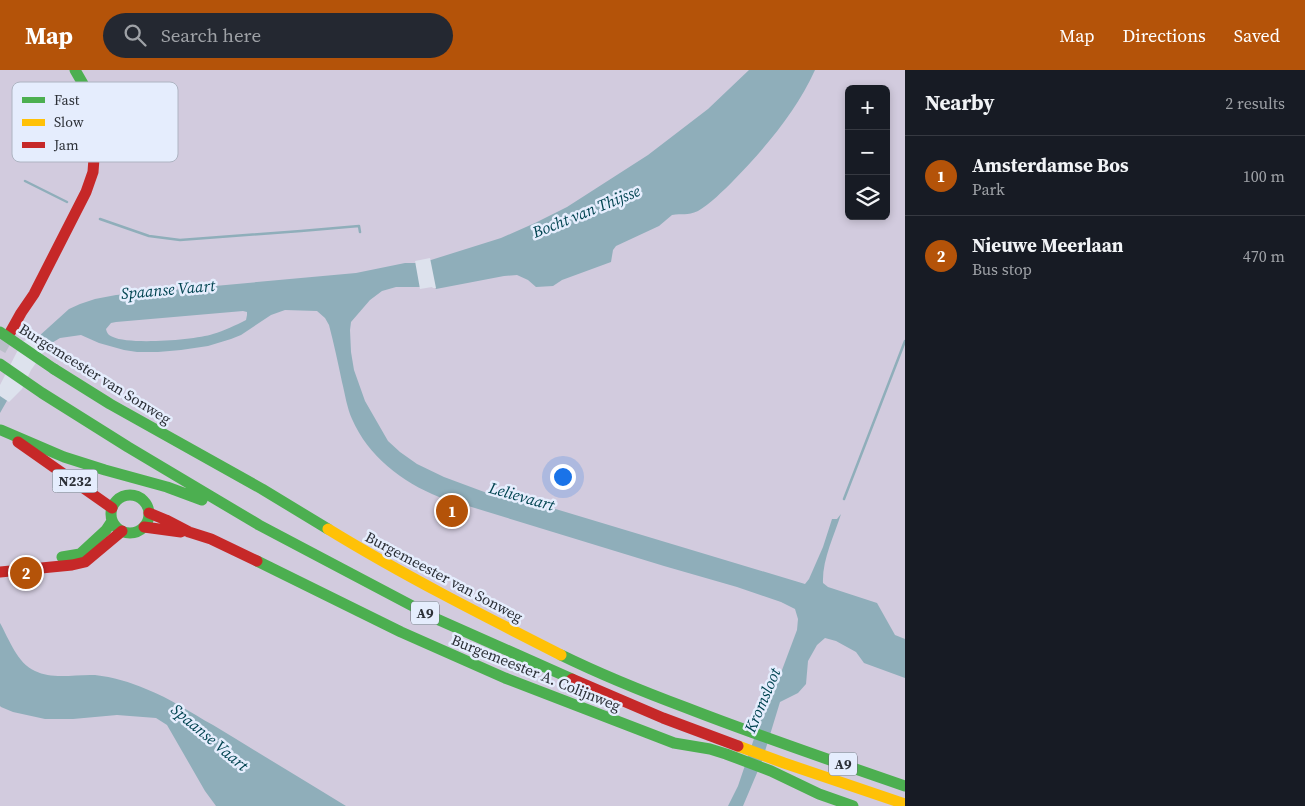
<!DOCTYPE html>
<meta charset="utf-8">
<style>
:root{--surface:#171b24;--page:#242831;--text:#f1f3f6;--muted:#9ea1a6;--line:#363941;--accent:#b45309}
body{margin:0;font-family:"Source Serif 4",serif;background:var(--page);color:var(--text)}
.controls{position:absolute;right:15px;top:15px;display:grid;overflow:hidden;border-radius:8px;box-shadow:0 2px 8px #0003}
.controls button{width:45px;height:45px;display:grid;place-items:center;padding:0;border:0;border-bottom:1px solid var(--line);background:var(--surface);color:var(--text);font:25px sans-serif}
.you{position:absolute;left:562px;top:406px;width:18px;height:18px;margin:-12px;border:4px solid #fff;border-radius:50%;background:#1a73e8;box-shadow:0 0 0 8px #1a73e833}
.badge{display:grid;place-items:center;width:32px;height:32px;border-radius:50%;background:var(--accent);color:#fff;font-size:16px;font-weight:700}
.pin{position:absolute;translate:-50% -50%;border:2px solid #fff;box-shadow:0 1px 5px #0006}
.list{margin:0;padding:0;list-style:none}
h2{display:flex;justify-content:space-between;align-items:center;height:65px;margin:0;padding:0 20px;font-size:21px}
h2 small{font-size:16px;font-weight:400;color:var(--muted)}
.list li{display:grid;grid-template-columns:32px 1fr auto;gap:15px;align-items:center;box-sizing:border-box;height:80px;padding:0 20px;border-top:1px solid var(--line)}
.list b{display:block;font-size:19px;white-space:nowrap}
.list p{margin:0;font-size:16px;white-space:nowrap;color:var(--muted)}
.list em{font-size:16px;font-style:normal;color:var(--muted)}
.icon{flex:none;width:28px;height:28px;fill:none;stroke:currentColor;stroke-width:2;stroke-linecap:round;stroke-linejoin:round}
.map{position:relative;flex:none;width:905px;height:736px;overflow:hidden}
header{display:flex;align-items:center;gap:30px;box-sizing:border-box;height:70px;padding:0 25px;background:var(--accent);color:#fff}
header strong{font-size:24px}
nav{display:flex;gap:28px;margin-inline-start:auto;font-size:18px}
.search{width:350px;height:45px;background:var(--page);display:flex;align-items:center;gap:12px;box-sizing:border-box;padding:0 18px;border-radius:28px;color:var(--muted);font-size:19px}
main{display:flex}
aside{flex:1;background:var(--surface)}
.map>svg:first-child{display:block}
.park{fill:#d2cbde;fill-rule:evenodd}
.water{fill:#8faeba;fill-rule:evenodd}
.pier{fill:#dde2ed}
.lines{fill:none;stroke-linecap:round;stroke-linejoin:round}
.stream{stroke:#8faeba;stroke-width:2.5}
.secondary-tunnel{stroke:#babec9;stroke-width:12;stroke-dasharray:12 6;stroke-linecap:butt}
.fast{stroke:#4caf50;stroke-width:11}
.slow{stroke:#ffc107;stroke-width:11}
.jam{stroke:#c62828;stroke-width:11}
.fast-bridge{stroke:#4caf50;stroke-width:11}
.labels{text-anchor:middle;stroke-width:5;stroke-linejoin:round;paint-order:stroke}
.shield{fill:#e5edfd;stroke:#646972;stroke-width:1}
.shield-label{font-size:14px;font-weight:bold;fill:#2c3037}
.street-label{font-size:15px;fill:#2c3037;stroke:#e5edfd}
.water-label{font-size:16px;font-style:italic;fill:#004350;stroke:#e5edfd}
.key{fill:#e5edfd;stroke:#aeb4c2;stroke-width:1}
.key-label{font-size:14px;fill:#2c3037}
</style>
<header>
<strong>Map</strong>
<div class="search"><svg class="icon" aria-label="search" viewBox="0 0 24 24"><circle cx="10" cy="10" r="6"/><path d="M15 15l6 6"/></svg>Search here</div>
<nav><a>Map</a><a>Directions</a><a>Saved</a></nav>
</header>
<main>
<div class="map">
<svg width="905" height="736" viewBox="0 0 905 736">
<rect width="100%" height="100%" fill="#dde2ed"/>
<!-- park -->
<path class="park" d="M0,0h905v736h-905zM849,19h37v127h-37z"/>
<!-- water -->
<path class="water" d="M749,0h66c-19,42 -50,78 -82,111 -9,9 -24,24 -35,30 -11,5 -16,2 -26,4l-13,11 -43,20 -3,4 -2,12 -49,18 -9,6 -17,1 -8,-7 -11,-5 -13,1 -68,13 -3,-5 -14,3h-23l-14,4 -12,9 -19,22 -1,8 1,22 3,18 11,31 23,40 12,11 17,12 27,13 43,16 42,8 276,83 4,-5 14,-32 9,-28h5l4,-5c-7,22 -19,46 -18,69l5,4 49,16 18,32 10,4v39l-41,-15 -8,-11 -20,-11 -11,-3 -8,7 -9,16 -2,23 -8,9 -18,9 -18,59 -19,45h-15l10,-20 22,-65 10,-19 27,-72 1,-11 -3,-10 -14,-7 -44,-15 -73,-21 -225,-69c-37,-15 -71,-41 -87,-78 -5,-11 -7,-25 -10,-37 -4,-19 -8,-38 -13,-57l-4,-7 -8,-7 -32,-1 -14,5 -30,20 -10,4 -23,7 -27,4 -23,2h-21l-13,-2 -25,-7 -18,-8 -21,3 -15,9 -37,52 -8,14v-23l38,-53 31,-28 11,-5 15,-5 21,-4 240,-22 49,-10h10l16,-3 70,-22 34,-15 32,-16 81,-52 60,-46zM243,241l4,1v3l-1,5c-10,5 -22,11 -33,14 -18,6 -84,11 -100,3 -5,-2 -6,-4 -7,-8l5,-6 5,-1z
M0,553c9,16 17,40 35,48 18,9 41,3 60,4 18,2 35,7 51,14 24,9 45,24 67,36 44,27 89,54 133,81h-130l-11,-15 -38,-66 -11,-7 -39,-3 -44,4h-28l-32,-7 -12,-5 -1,-1z"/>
<!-- pier -->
<path class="pier" d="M430,188l6,30h-3l-1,-1 -12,2 -5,-28z
M36,265l16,11 -9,7 -12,17 -9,19 -13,13 -9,-6v-11l22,-43z"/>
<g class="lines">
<!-- stream -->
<path class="stream" d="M25,111l42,21
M100,149l49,17 31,4 121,-9 58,-5 1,6
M844,429l61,-158"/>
<!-- secondary-tunnel -->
<path class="secondary-tunnel" d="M0,280l11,-19"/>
<!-- fast -->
<path class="fast" d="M75,0l15,26 6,35 -1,14
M0,294l42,29 86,54 131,78 180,95 133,59
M54,299l56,35 152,85 66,40
M1,360l63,27 41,13 62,17 35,13
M111 444a19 19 0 1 1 38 0a19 19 0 1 1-38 0Z
M62,487l18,-3 26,-24 6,-9
M257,491l144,71 104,46 169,65 36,6 16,5 45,17 48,23 34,12
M561,585c41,20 83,37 126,53 72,28 145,53 218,78"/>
<!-- slow -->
<path class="slow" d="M328,459c75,46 154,86 233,126
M738,676l46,17 121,41"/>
<!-- jam -->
<path class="jam" d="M11,261l10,-18 13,-19 52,-102 7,-20 2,-27
M18,372l94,66
M149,443l17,7 23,12 22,7 46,22
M144,457l37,5
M0,502l72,-7 13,-3 37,-31
M572,609l91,39 75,28"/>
<!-- fast-bridge -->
<path class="fast-bridge" d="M0,262l54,37"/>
</g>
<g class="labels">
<!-- shield labels -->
<g class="shield">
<rect x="52.5" y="399.5" width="45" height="23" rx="4"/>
<rect x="411" y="531.5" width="28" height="23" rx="4"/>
<rect x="829" y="682.5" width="28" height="23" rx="4"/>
</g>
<g class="shield-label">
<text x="75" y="416">N232</text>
<text x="425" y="548">A9</text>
<text x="843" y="699">A9</text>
</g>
<!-- street labels -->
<g class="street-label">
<text transform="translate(95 304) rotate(32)" y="5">Burgemeester van Sonweg</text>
<text transform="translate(444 507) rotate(28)" y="5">Burgemeester van Sonweg</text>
<text transform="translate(536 603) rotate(22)" y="5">Burgemeester A. Colijnweg</text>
</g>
<!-- water labels -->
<g class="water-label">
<text transform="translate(586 141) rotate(-22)" y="6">Bocht van Thijsse</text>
<text transform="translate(168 219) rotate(-5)" y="6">Spaanse Vaart</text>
<text transform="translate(522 426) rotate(16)" y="6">Lelievaart</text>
<text transform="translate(762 630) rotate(-67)" y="6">Kromsloot</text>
<text transform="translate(210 667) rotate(40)" y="6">Spaanse Vaart</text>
</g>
</g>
<!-- legend -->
<rect x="12" y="12" width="166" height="80" rx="8" class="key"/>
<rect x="22" y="27" width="23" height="6" fill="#4caf50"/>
<rect x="22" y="49" width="23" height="7" fill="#ffc107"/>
<rect x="22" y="72" width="23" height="6" fill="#c62828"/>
<g class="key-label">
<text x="54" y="35">Fast</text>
<text x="54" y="57">Slow</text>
<text x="54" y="80">Jam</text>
</g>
</svg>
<div class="controls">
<button>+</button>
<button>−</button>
<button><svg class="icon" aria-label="layers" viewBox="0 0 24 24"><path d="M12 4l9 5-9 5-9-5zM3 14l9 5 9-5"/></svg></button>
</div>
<div class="you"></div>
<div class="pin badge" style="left:452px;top:441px">1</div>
<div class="pin badge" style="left:26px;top:503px">2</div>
</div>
<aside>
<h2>Nearby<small>2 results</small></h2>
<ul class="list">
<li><span class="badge">1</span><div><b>Amsterdamse Bos</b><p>Park</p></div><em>100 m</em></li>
<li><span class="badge">2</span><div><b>Nieuwe Meerlaan</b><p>Bus stop</p></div><em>470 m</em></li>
</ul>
</aside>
</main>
